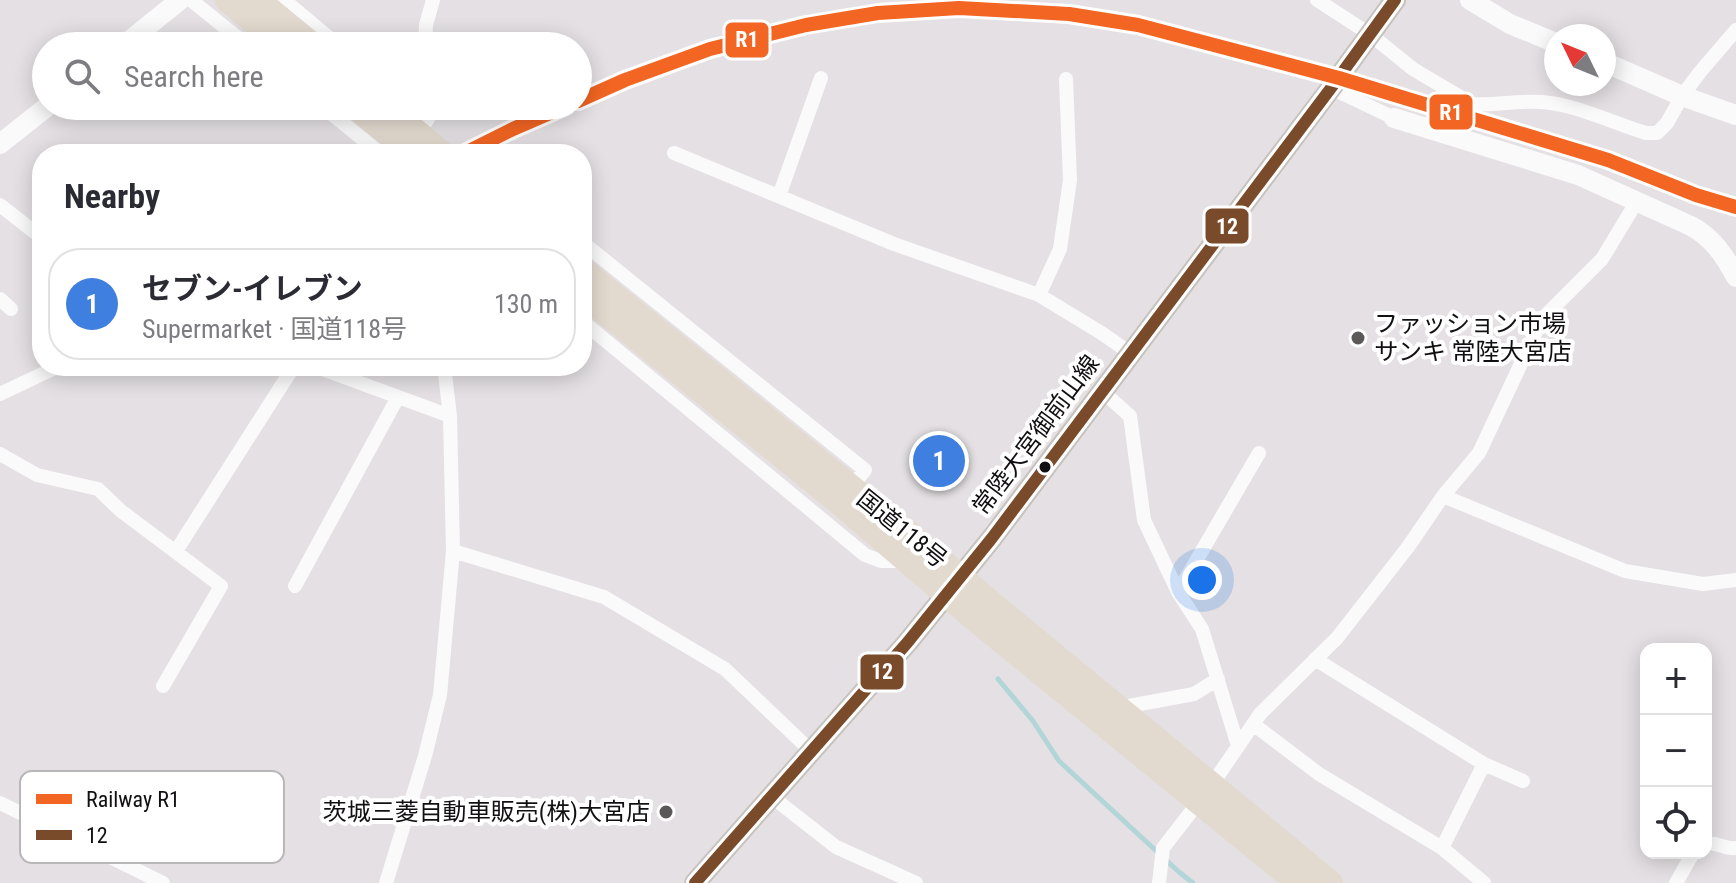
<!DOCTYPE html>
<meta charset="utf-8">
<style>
:root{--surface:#fff;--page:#f7f7f7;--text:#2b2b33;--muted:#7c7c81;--line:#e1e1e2;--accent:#b45309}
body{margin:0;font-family:"Roboto Condensed","Noto Sans JP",sans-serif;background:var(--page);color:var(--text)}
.controls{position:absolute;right:24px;bottom:24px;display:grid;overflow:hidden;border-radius:16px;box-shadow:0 4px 20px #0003}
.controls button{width:72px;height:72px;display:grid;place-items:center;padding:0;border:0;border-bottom:2px solid var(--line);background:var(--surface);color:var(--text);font:40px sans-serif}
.compass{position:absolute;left:1544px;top:24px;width:72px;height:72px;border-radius:50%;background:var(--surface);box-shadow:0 4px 20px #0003;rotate:313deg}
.you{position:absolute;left:1202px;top:580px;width:28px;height:28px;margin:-20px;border:6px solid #fff;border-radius:50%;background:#1a73e8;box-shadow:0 0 0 12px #1a73e833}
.badge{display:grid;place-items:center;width:52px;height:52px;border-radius:50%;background:var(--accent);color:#fff;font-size:26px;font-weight:700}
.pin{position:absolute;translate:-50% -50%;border:4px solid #fff;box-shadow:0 2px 8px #0006}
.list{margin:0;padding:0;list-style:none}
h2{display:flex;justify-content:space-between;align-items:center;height:104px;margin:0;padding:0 32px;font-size:34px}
h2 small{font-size:26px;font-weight:400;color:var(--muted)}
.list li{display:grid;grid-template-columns:52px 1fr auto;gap:24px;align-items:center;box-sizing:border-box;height:112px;margin:0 16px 16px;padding:0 16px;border:2px solid var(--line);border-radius:32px}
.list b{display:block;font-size:30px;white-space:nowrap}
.list p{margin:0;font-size:26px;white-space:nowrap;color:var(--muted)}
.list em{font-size:26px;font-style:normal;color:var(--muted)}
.icon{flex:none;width:44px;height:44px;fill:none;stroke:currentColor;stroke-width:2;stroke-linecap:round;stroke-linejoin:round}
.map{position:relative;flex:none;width:1736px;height:883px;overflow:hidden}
.search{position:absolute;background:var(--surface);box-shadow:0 4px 20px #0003;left:32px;top:32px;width:560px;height:88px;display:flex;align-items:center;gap:20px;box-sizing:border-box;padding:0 28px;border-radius:44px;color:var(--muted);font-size:30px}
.panel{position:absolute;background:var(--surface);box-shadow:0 4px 20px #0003;left:32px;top:144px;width:560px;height:232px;border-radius:32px}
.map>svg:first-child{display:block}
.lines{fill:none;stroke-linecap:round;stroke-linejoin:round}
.stream{stroke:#b2d5d7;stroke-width:5}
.street{stroke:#fbfafb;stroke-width:14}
.secondary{stroke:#fbfafb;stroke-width:20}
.primary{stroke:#c6c2bd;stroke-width:22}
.highway{stroke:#e3dacf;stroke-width:26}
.bus-1-casing{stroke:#fff;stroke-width:18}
.bus-1{stroke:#7a4b2a;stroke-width:12}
.rail-1-casing{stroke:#fff;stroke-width:20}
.rail-1{stroke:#f26522;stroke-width:14}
.poi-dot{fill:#5b585a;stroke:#fff;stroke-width:3}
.bus-dot{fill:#110f11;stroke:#fff;stroke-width:3}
.labels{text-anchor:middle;stroke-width:8;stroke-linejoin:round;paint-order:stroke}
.poi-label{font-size:24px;fill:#110f11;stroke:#fff;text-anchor:start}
.street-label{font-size:24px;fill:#110f11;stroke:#fff}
.key{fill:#fff;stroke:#b8b7b8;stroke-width:2}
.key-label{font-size:22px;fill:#110f11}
.line-badge{stroke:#fff;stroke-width:3}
.badge-label{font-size:22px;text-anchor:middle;font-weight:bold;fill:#fff}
</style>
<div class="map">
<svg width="1736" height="883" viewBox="0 0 1736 883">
<rect width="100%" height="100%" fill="#e4e0e3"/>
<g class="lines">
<!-- stream -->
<path class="stream" d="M998,679l35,42 26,40 120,111 14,11"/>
<!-- street -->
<path class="street" d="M191,0l57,46
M284,0l55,46
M1317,0l54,35 42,34 59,35c23,2 46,-4 70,-2 36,3 70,21 104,31h11l10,-10 15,-27 18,-24 36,-42
M425,46l1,-21 7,-25
M1331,88l63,30
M322,106l59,48
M412,106l16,13 -14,18
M674,153l220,91 145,51 64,39 27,19
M779,196l42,-118
M0,205l42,33
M582,242l283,228 -14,17
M1039,295l21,-46 10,-69 -4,-101
M0,299l11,10
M582,321l283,234 16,6h24
M314,366l136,50
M1102,391l28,25 14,104 34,72 24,37 36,117
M0,394l59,-28
M0,454l37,21 61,14 23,22 100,75 -58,100
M1443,496l182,75 78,13 33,-4
M176,551l118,-185
M453,551l151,46 121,72 86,82
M295,586l103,-189
M1178,592l81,-139
M1315,659l169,105 39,17
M1118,708l76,-14 24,-15
M1253,724l66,50 123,74 42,35
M771,796l65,51 80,36
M0,803l163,80
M1706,844c11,-3 19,6 30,4
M1442,848l42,-84
M386,883l39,-127 15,-61 13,-144 -3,-135 -6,-50
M1159,883l4,-35 48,-62 49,-72 77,-76 71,-91 35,-51 36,-43 63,-134 60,-60 35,-58
M1676,883l17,-30"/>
<!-- secondary -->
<path class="secondary" d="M1470,0l40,24 46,19
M123,46l57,-46
M1604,62l78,34 54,19
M1394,118l184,57 113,51c22,12 33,29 45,51
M0,144l48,-38"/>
<!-- primary -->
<path class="primary" d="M695,883l212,-240 85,-105 339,-450 64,-88"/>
<!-- highway -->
<path class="highway" d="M228,0l56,46
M257,0l56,46
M356,106l57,48
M385,106l57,48
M582,270l346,280 60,51 342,282
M582,293l256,208 135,116 326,266"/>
<!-- bus-1 casing -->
<g class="bus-1-casing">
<path id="bus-1" d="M695,883l212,-240 85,-105 339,-450 64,-88"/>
</g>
<!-- bus-1 -->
<use href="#bus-1" class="bus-1"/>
<!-- rail-1 casing -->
<g class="rail-1-casing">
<path id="rail-1" d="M578,101l47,-21 85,-31 96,-24 72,-12 81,-5 110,6 69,11 201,53 269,82 88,35 40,12
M463,154l50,-25 53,-23"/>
</g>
<!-- rail-1 -->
<use href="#rail-1" class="rail-1"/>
</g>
<!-- markers -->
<g class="poi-dot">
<circle cx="1358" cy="338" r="8"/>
<circle cx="666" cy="812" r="8"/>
</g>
<circle class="bus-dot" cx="1045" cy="467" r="7"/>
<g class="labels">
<!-- poi labels -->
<g class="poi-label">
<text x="1374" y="332">ファッション市場<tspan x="1374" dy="28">サンキ 常陸大宮店</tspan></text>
<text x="650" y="820" text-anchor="end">茨城三菱自動車販売(株)大宮店</text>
</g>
<!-- street labels -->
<g class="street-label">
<text transform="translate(1036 435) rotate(-53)" y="8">常陸大宮御前山線</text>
<text transform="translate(902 529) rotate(39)" y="8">国道118号</text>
</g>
</g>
<!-- legend -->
<rect x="20" y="771" width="264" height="92" rx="12" class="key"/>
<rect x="36" y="794" width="36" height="10" fill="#f26522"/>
<rect x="36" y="830" width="36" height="10" fill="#7a4b2a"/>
<g class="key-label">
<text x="86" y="807">Railway R1</text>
<text x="86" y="843">12</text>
</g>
<g class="line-badge">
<rect x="724" y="21" width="46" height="38" rx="8" fill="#f26522"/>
<rect x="1428" y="93" width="46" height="38" rx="8" fill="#f26522"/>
<rect x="1204" y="207" width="46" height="38" rx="8" fill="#7a4b2a"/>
<rect x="859" y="653" width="46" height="38" rx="8" fill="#7a4b2a"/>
</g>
<g class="badge-label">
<text x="747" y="47">R1</text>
<text x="1451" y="120">R1</text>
<text x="1227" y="234">12</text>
<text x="882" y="679">12</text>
</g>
</svg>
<div class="controls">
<button>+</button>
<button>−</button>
<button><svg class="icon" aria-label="locate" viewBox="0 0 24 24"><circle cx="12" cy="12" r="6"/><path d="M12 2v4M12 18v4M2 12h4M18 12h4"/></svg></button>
</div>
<svg class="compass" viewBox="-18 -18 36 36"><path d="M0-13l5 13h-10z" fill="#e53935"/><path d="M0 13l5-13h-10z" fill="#7c7c81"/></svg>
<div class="you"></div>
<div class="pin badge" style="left:939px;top:461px;background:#3f7fe0">1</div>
<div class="search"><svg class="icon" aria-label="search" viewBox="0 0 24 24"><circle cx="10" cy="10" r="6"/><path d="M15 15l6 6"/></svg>Search here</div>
<section class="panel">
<h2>Nearby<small></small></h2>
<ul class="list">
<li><span class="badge" style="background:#3f7fe0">1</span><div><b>セブン-イレブン</b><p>Supermarket · 国道118号</p></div><em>130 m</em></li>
</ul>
</section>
</div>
